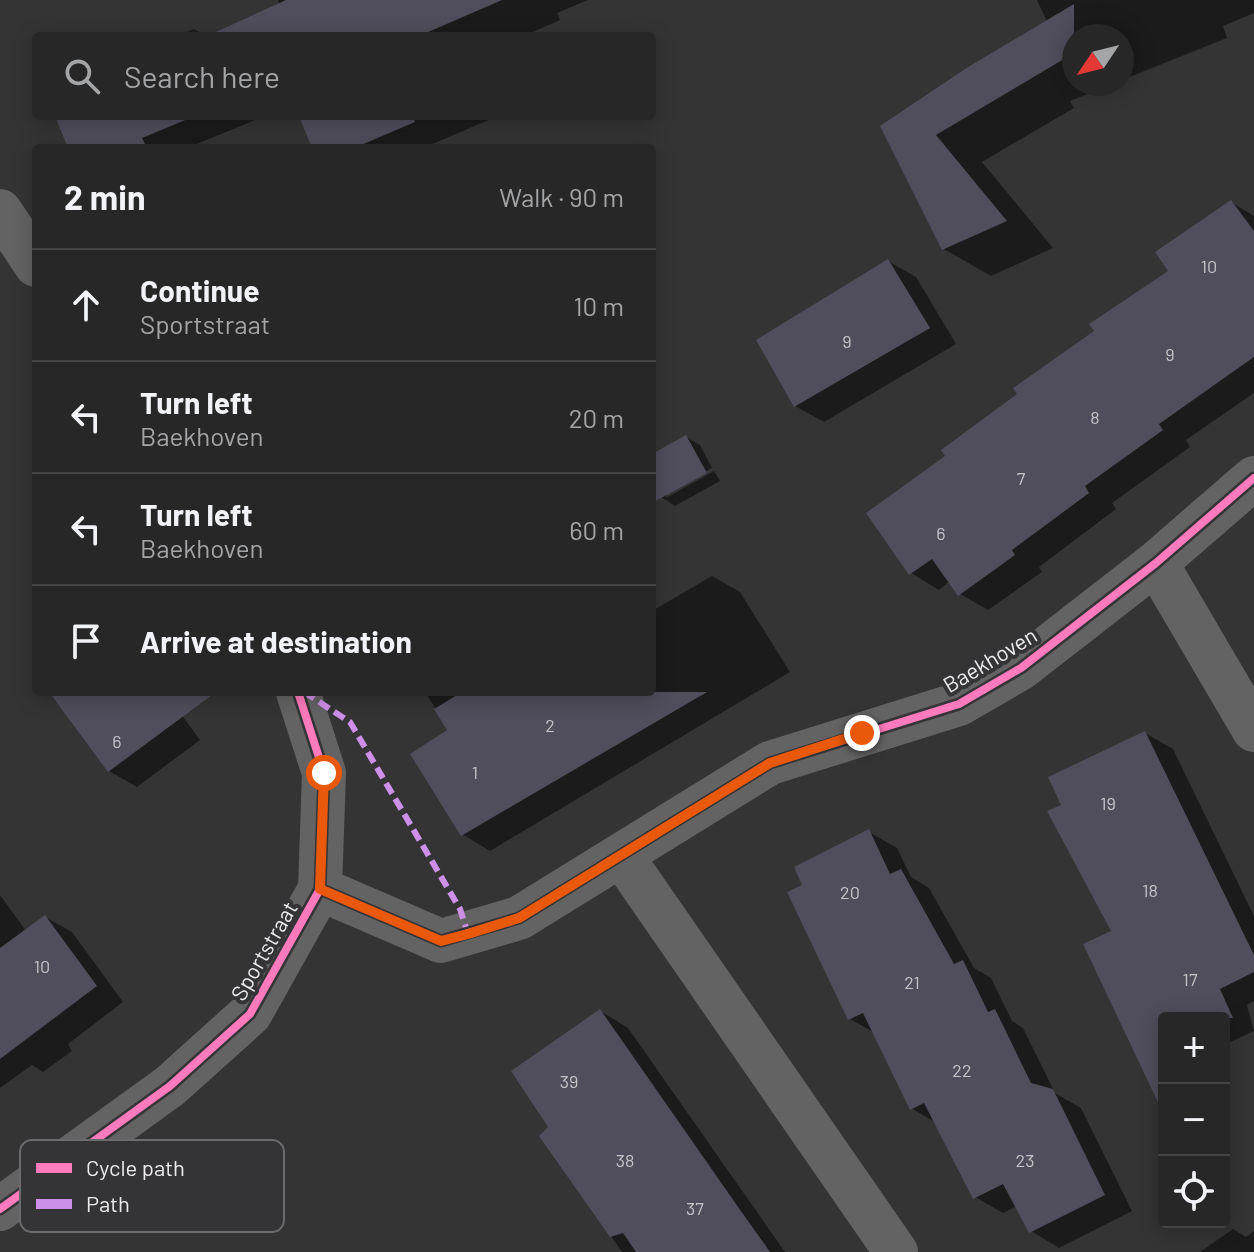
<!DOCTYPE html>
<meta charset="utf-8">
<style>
:root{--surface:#272727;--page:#2f2f2f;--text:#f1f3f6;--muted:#a4a5a7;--line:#434444}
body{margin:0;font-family:Barlow,sans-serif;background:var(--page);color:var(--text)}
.controls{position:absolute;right:24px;bottom:24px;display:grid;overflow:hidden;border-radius:8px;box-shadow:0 4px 20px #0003}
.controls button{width:72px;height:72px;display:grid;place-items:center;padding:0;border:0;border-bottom:2px solid var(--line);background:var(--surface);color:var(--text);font:40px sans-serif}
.compass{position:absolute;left:1062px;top:24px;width:72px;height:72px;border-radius:50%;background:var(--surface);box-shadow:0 4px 20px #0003;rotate:235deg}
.stop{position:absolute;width:24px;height:24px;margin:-18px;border:6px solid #ea580c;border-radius:50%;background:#fff}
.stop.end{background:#ea580c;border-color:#fff;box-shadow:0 2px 8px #0008}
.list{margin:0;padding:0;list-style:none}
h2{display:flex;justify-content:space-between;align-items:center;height:104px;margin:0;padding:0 32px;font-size:34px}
h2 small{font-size:26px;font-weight:400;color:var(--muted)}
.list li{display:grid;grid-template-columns:52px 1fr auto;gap:24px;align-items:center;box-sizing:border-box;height:112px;padding:0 32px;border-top:2px solid var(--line)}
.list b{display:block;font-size:30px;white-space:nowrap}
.list p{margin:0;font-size:26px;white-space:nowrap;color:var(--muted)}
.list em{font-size:26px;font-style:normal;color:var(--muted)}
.icon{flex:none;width:44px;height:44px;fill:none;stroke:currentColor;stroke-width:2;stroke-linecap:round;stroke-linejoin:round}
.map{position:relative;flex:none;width:1254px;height:1252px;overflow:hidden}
.search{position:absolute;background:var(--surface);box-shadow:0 4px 20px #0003;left:32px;top:32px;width:624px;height:88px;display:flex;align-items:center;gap:20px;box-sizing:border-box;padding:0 28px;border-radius:8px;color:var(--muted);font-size:30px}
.panel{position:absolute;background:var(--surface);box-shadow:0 4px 20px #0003;left:32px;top:144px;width:624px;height:552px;border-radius:8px}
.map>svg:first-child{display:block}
.shadow{fill:#0007}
.building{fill:#504d5c}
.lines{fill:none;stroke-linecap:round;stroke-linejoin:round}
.minor{stroke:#636363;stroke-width:44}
.quiet{stroke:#ce8fe9;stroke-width:6;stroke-dasharray:12 6;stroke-linecap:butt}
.cycleway-casing{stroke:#343335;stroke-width:13}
.cycleway{stroke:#fd7abc;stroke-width:8}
.route{stroke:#ea580c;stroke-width:10}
.labels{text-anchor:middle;stroke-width:8;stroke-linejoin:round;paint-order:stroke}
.number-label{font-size:18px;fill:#c6c4c9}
.street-label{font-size:22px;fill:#edebed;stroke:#343335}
.key{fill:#343335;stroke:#6c6a6c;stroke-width:2}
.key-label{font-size:22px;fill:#edebed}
</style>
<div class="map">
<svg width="1254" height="1252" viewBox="0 0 1254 1252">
<rect width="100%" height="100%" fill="#343434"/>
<!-- shadow -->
<path class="shadow" d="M278,0h310l-31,13 3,7 -36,16h-313l69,-31z
M1037,0h217v13l-31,13 4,12 -105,42v-44h-48v48h39l-43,17 4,7 -92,54 71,86 -62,28 -47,-27 -61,-123 164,-104z
M194,29l12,7h-30z
M58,116h207l-78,32h-117z
M301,116h197l-75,32h-108z
M1231,202l23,14v177l-68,47 4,7 -78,56 4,6 -77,58 3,5 -54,38 -28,-16 -10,-13 -11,9 -28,-17 37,-116 223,-185z
M888,261l28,16 40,67 -132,78 -29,-16z
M686,437l14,8 12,23 -46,25v5l48,-27 6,10 -45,25 -14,-9 -9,-16v-25z
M712,576l28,16 50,80 -300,179 -28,-17 -12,-103 -25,-39h227v-81z
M51,692h114l35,48 -63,47 -28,-16z
M1145,733l28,16 81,167v85l-7,4 7,26 -30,14v-27h-60v53l-51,-139z
M869,832l28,16 14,29 18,11 45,80 17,10 21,43 11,7 32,65 26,15 51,103 -73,37 -28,-17 -14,-25 -14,7 -28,-16 -39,-74 -25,-15 -36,-75 -25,-14 -45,-133z
M0,895l26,36 19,-14 27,15 51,70 -55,42 4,7 -29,21 -11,-7 -32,23z
M600,1011l28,17 157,224h-163l-80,-116 9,-8z
M1233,1229l13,8 8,-6v21h-54z"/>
<!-- building -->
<path class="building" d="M286,0h216l-83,36h-212z
M1074,4v49l-138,82 71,86 -65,29 -62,-124 88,-59z
M55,116h140l-53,22 5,10h-79z
M299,116h113l3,6 -61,26h-42z
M1231,200l23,31v126l-95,67 4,6 -78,56 4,7 -77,57 3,5 -57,41 -26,-37 -23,16 -43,-62 79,-57 -4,-6 76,-56 -4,-6 81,-57 -5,-7 79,-53 -13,-19z
M888,259l42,69 -136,79 -38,-67z
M686,435l21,38 -55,30v-49z
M49,692h167l-108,80z
M462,692h245l-246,144 -51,-82 37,-24 -13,-21z
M1145,731l109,224v17l-34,17 13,29h-69v97l-81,-171 28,-13 -64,-120 14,-6 -13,-28z
M869,829l21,45 11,-5 53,95 9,-4 25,52 7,-3 36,74 22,6 52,106 -76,38 -26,-49 -30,15 -49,-96 -14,7 -47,-97 -15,7 -61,-128 15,-7 -8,-18z
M45,915l52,71 -97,73v-111z
M600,1009l143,205 27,38h-134l-13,-19 -13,4 -71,-101 9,-9 -37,-56z"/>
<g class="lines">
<!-- minor -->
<path class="minor" d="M0,211l36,54
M1156,563l98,167
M621,855l275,397
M320,889l121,52 78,-23 251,-155 189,-59 62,-36 135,-105 98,-85
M0,1209l170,-123 80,-72 70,-125 4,-116 -26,-81"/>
<!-- quiet -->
<path class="quiet" d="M304,692l46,30 110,187 8,25"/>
<!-- cycleway casing -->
<g class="cycleway-casing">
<path id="cycleway" d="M320,889l121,52 78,-23 251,-155 189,-59 62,-36 135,-105 98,-85
M0,1209l170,-123 80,-72 70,-125 4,-116 -26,-81"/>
</g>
<!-- cycleway -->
<use href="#cycleway" class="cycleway"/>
</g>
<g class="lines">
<!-- route -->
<path class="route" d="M324,773l-4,116 121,52 27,-7 51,-16 251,-155 92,-30"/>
</g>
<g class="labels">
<!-- number labels -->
<g class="number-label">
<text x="1209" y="273">10</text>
<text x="847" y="348">9</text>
<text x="1170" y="361">9</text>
<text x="1095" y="424">8</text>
<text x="1021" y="485">7</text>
<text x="941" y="540">6</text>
<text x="550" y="732">2</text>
<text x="117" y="748">6</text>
<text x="475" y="779">1</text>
<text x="1108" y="810">19</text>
<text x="1150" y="897">18</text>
<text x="850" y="899">20</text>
<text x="42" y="973">10</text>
<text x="1190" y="986">17</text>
<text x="912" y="989">21</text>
<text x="962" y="1077">22</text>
<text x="569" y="1088">39</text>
<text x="625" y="1167">38</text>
<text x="1025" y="1167">23</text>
<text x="695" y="1215">37</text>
</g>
<!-- street labels -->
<g class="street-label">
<text transform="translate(990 660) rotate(-31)" y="8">Baekhoven</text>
<text transform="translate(264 951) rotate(-60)" y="8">Sportstraat</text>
</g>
</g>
<!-- legend -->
<rect x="20" y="1140" width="264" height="92" rx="12" class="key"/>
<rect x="36" y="1163" width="36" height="10" fill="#fd7abc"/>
<rect x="36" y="1199" width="36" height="10" fill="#ce8fe9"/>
<g class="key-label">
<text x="86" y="1176">Cycle path</text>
<text x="86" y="1212">Path</text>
</g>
</svg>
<div class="controls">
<button>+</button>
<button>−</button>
<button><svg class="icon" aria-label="locate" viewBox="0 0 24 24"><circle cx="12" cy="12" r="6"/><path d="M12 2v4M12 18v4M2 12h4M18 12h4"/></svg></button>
</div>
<svg class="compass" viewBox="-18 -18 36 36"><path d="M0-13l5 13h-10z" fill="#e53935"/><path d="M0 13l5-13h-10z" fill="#a4a5a7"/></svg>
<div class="stop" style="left:324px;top:773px"></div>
<div class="stop end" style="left:862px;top:733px"></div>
<div class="search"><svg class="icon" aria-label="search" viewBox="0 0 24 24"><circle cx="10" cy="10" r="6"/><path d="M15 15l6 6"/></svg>Search here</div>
<section class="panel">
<h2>2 min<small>Walk · 90 m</small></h2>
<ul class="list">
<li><svg class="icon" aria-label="ahead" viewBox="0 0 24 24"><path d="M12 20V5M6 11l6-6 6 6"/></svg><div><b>Continue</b><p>Sportstraat</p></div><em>10 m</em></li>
<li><svg class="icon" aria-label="left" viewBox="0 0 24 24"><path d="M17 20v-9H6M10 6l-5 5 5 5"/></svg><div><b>Turn left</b><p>Baekhoven</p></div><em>20 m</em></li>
<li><svg class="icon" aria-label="left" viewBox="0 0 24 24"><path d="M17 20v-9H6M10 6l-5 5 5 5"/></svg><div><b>Turn left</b><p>Baekhoven</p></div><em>60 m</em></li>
<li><svg class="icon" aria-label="arrive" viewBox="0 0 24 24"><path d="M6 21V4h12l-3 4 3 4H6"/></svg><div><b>Arrive at destination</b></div></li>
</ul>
</section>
</div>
